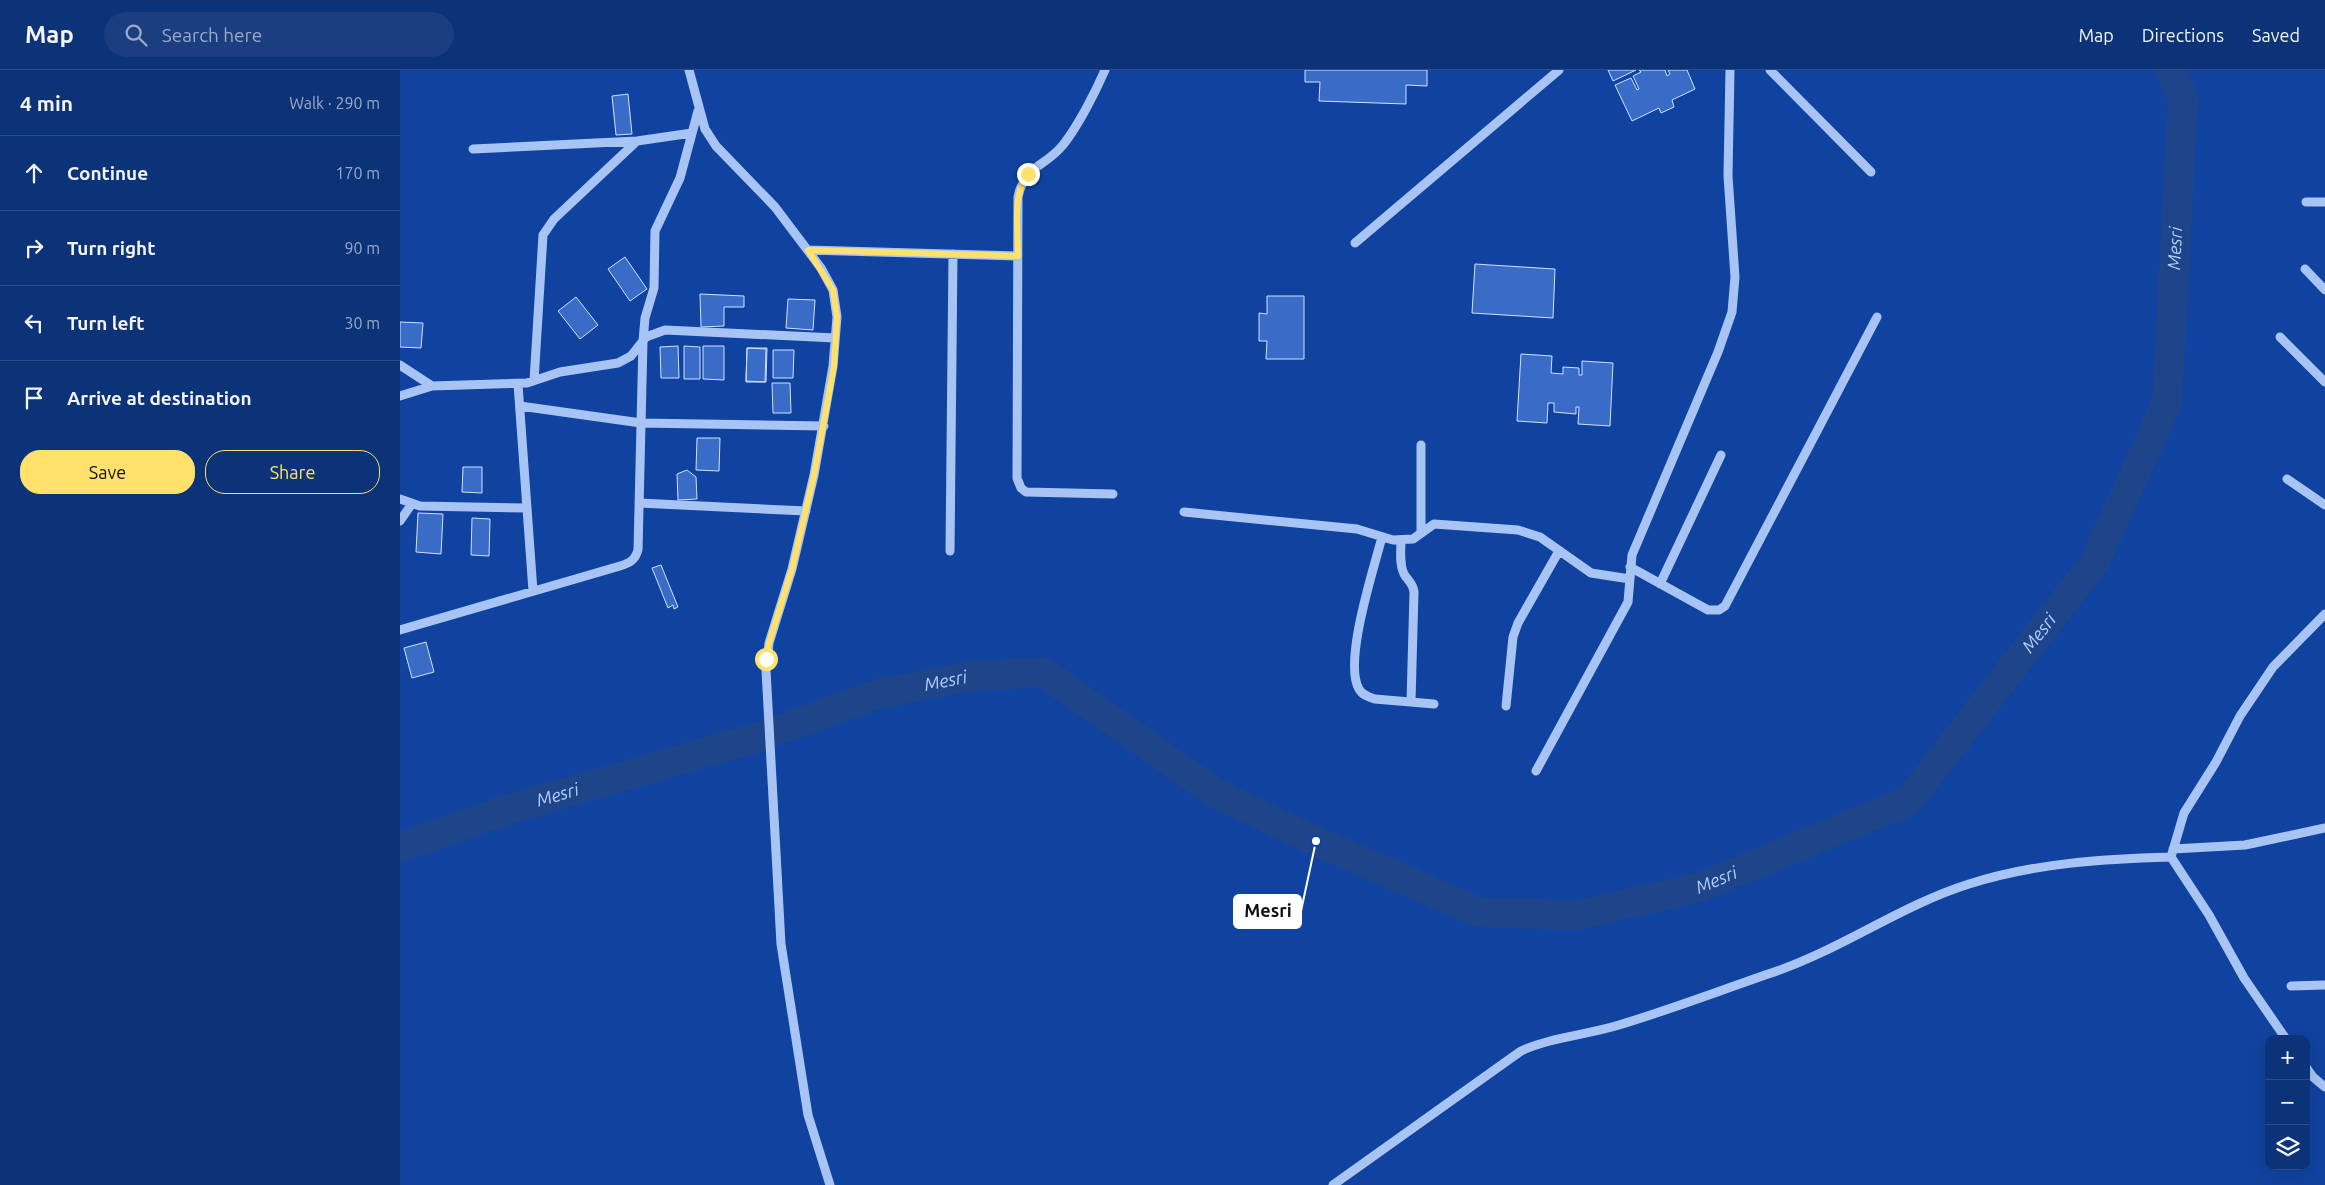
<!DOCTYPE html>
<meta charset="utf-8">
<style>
:root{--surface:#0c3278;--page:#1a3e80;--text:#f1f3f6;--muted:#9aaac6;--line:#2c4d8a;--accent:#ffe16c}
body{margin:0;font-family:Ubuntu,sans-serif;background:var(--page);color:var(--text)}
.controls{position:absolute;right:15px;bottom:15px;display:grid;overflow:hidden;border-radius:10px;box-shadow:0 5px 20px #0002}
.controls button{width:45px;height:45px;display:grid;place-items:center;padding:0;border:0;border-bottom:1px solid var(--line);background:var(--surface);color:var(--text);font:25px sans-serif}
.stop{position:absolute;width:15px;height:15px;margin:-11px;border:4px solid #ffe16c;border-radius:50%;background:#fff}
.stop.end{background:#ffe16c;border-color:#fff;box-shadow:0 1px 5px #0008}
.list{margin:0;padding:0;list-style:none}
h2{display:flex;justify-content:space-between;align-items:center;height:65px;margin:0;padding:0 20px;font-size:21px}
h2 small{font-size:16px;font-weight:400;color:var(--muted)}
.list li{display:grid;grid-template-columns:32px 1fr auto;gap:15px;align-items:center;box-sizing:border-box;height:75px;padding:0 20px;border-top:1px solid var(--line)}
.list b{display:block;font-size:19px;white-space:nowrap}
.list em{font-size:16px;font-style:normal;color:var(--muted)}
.actions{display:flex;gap:10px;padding:15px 20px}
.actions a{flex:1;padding:11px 0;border:1px solid var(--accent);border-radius:20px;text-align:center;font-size:18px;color:var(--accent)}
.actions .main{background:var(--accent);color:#111}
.icon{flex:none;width:28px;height:28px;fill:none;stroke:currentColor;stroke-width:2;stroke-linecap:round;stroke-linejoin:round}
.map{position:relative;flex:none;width:1925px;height:1115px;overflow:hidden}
header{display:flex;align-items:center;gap:30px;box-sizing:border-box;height:70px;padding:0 25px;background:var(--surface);border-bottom:1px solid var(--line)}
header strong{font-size:24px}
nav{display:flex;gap:28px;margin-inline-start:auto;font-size:18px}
.search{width:350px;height:45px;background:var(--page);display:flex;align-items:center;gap:12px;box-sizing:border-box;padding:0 18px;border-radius:28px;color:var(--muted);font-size:19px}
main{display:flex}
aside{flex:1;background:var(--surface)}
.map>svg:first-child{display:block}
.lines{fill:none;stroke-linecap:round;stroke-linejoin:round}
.river{stroke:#1e448a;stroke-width:30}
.building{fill:#396cc7;stroke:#d1e1fe}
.minor{stroke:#a8c4f5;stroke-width:9}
.route{stroke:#ffe16c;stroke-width:6}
.labels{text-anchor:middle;stroke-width:4;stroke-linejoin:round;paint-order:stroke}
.water-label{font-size:18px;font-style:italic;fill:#b4cffb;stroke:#1043a0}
.leader{fill:none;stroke:#fff;stroke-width:2}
.callout-dot{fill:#fff;stroke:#1043a0;stroke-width:2}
.callout{fill:#fff;stroke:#fff;stroke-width:2}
.callout-label{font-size:18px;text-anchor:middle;font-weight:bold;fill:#111}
</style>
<header>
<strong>Map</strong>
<div class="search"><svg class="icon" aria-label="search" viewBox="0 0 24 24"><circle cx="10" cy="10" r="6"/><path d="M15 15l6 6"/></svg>Search here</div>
<nav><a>Map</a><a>Directions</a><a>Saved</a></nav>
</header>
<main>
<aside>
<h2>4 min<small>Walk · 290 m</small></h2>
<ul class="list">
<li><svg class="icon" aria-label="ahead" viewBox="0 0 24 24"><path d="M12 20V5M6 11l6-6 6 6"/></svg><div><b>Continue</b></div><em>170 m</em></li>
<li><svg class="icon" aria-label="right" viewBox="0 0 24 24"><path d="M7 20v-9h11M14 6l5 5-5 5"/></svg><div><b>Turn right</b></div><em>90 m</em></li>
<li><svg class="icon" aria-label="left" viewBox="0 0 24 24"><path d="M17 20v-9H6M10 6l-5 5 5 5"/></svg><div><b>Turn left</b></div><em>30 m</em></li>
<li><svg class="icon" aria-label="arrive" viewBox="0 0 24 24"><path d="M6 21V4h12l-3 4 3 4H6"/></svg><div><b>Arrive at destination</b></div></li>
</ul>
<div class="actions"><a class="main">Save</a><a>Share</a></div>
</aside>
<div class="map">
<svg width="1925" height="1115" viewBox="0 0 1925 1115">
<rect width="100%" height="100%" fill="#1043a0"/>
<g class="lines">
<!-- river -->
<path class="river" id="s1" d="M0,777l106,-37 253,-73 119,-43 93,-18 72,-4 174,122 99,47 162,71 100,3 122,-28 208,-86 186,-238 73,-160 16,-305 -13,-28"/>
</g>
<!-- building -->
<path class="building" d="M905,0h122v16l-21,-1v19l-87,-3 1,-19h-15z
M1208,0h28l-23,11z
M1239,0h26l2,6 3,-2 -2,-4h19l8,19 -23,11 2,7 -13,6 -2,-5 -27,13 -17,-36 16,-7 6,12 2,-1 -6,-13 8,-4z
M228,24l4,40 -16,1 -4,-39z
M225,187l22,32 -17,12 -22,-32z
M1075,194l80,5 -2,49 -81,-5z
M300,224l44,2v11h-20v19l-23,1z
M867,226h37v63h-38l1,-18h-8v-28l8,1z
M176,227l22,28 -18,14 -22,-28z
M388,229l27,1 -2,30 -27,-2z
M0,252l23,1 -2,25 -21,-1z
M278,276l1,32h-18l-1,-31z
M284,276l16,1v32h-16z
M303,276h21v34l-21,-1z
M347,278l19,1 -1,33 -19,-1z
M347,278h20l-1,34h-20z
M373,280h21l-1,28h-20z
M1121,284l31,2 -1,17 12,1v-7l16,1v7h3v-14l31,2 -3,63 -32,-2 1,-17h-3v7l-22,-2v-9h-6l-1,20 -30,-2z
M372,313h18l1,30h-18z
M297,368h23l-1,33 -23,-1z
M63,397h19v26l-20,-1z
M287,400l9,7 1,22 -19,1 -1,-26z
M18,443l25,1 -2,40 -25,-2z
M72,448l18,1 -1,37 -18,-1z
M261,495l17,42 -4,2 -1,-4 -5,3 -16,-40z
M26,572l8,30 -22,6 -8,-30z"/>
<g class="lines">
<!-- minor -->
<path class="minor" d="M289,0l16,59 11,17 59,61 46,61 12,22 4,27 -4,49 -19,109 -22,94 -23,74 -3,27 15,274 27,171 22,70
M705,0c-10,23 -27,56 -42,75 -18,22 -39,21 -45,52l-1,281 4,10 5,4 87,2
M1370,0l101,102
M73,79l164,-8 55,-8
M1906,132h19
M955,173l204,-173
M408,180l210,6
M1905,199l20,21
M1880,267l45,45
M0,295l32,21
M134,311l9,-146 11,-16 83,-78
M118,314l15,207
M0,326l32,-10 95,-3 33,-11 58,-9 13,-7 15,-19 19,-7 170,8
M120,336l121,17 183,3
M1021,375v88
M1887,409l38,26
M0,429l20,7 107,2
M239,433l167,8
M784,442l173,17 36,11 20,-1 21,-15 84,6 22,7 51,36 39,6
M0,451l11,-16
M982,467c-8,31 -39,125 -23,152 3,6 10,8 16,10l59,5
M1001,470c0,11 -2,24 3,34 4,7 9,9 10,18l-3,110
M550,481l3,-297
M1230,497l78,43h11l6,-4 152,-289
M1260,514l61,-129
M0,560l220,-64c10,-3 15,-6 18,-16l5,-209 2,-23 9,-30 1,-57 25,-53 18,-67
M1106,636l7,-69 5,-14 41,-72
M1136,701l92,-169 4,-47 86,-203 14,-40 3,-35 -7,-101 2,-106
M1773,779l72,-4 80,-17
M1891,916l34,-1
M1886,969l-42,-61 -35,-63 -38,-58 13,-44 32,-51 24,-46 33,-49 52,-53
M1906,997l7,10 12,10
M933,1115l188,-134c31,-14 65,-16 98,-26 53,-16 105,-36 158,-54 66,-23 125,-66 192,-87 66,-21 134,-25 202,-27"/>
</g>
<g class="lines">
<!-- route -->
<path class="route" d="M366,589l3,-16 23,-74 22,-94 20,-109 3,-49 -4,-27 -25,-40 210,6c0,-27 -6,-61 10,-82"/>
</g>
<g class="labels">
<!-- water labels -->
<g class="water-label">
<text dy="6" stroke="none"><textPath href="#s1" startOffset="2251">Mesri</textPath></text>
<text dy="6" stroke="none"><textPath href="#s1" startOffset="1831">Mesri</textPath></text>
<text dy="6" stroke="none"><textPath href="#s1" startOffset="571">Mesri</textPath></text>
<text dy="6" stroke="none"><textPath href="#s1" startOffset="166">Mesri</textPath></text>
<text dy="6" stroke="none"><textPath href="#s1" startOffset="1411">Mesri</textPath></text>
</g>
</g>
<!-- callouts -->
<path class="leader" d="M916 771L901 841"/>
<circle class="callout-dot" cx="916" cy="771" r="5"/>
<rect class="callout" x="834" y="825" width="67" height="33" rx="5"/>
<g class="callout-label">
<text x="868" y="847">Mesri</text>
</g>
</svg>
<div class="controls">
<button>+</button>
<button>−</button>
<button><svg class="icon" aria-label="layers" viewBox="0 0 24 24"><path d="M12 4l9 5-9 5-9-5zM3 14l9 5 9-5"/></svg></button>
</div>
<div class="stop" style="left:366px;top:589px"></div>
<div class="stop end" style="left:628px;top:104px"></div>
</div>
</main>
